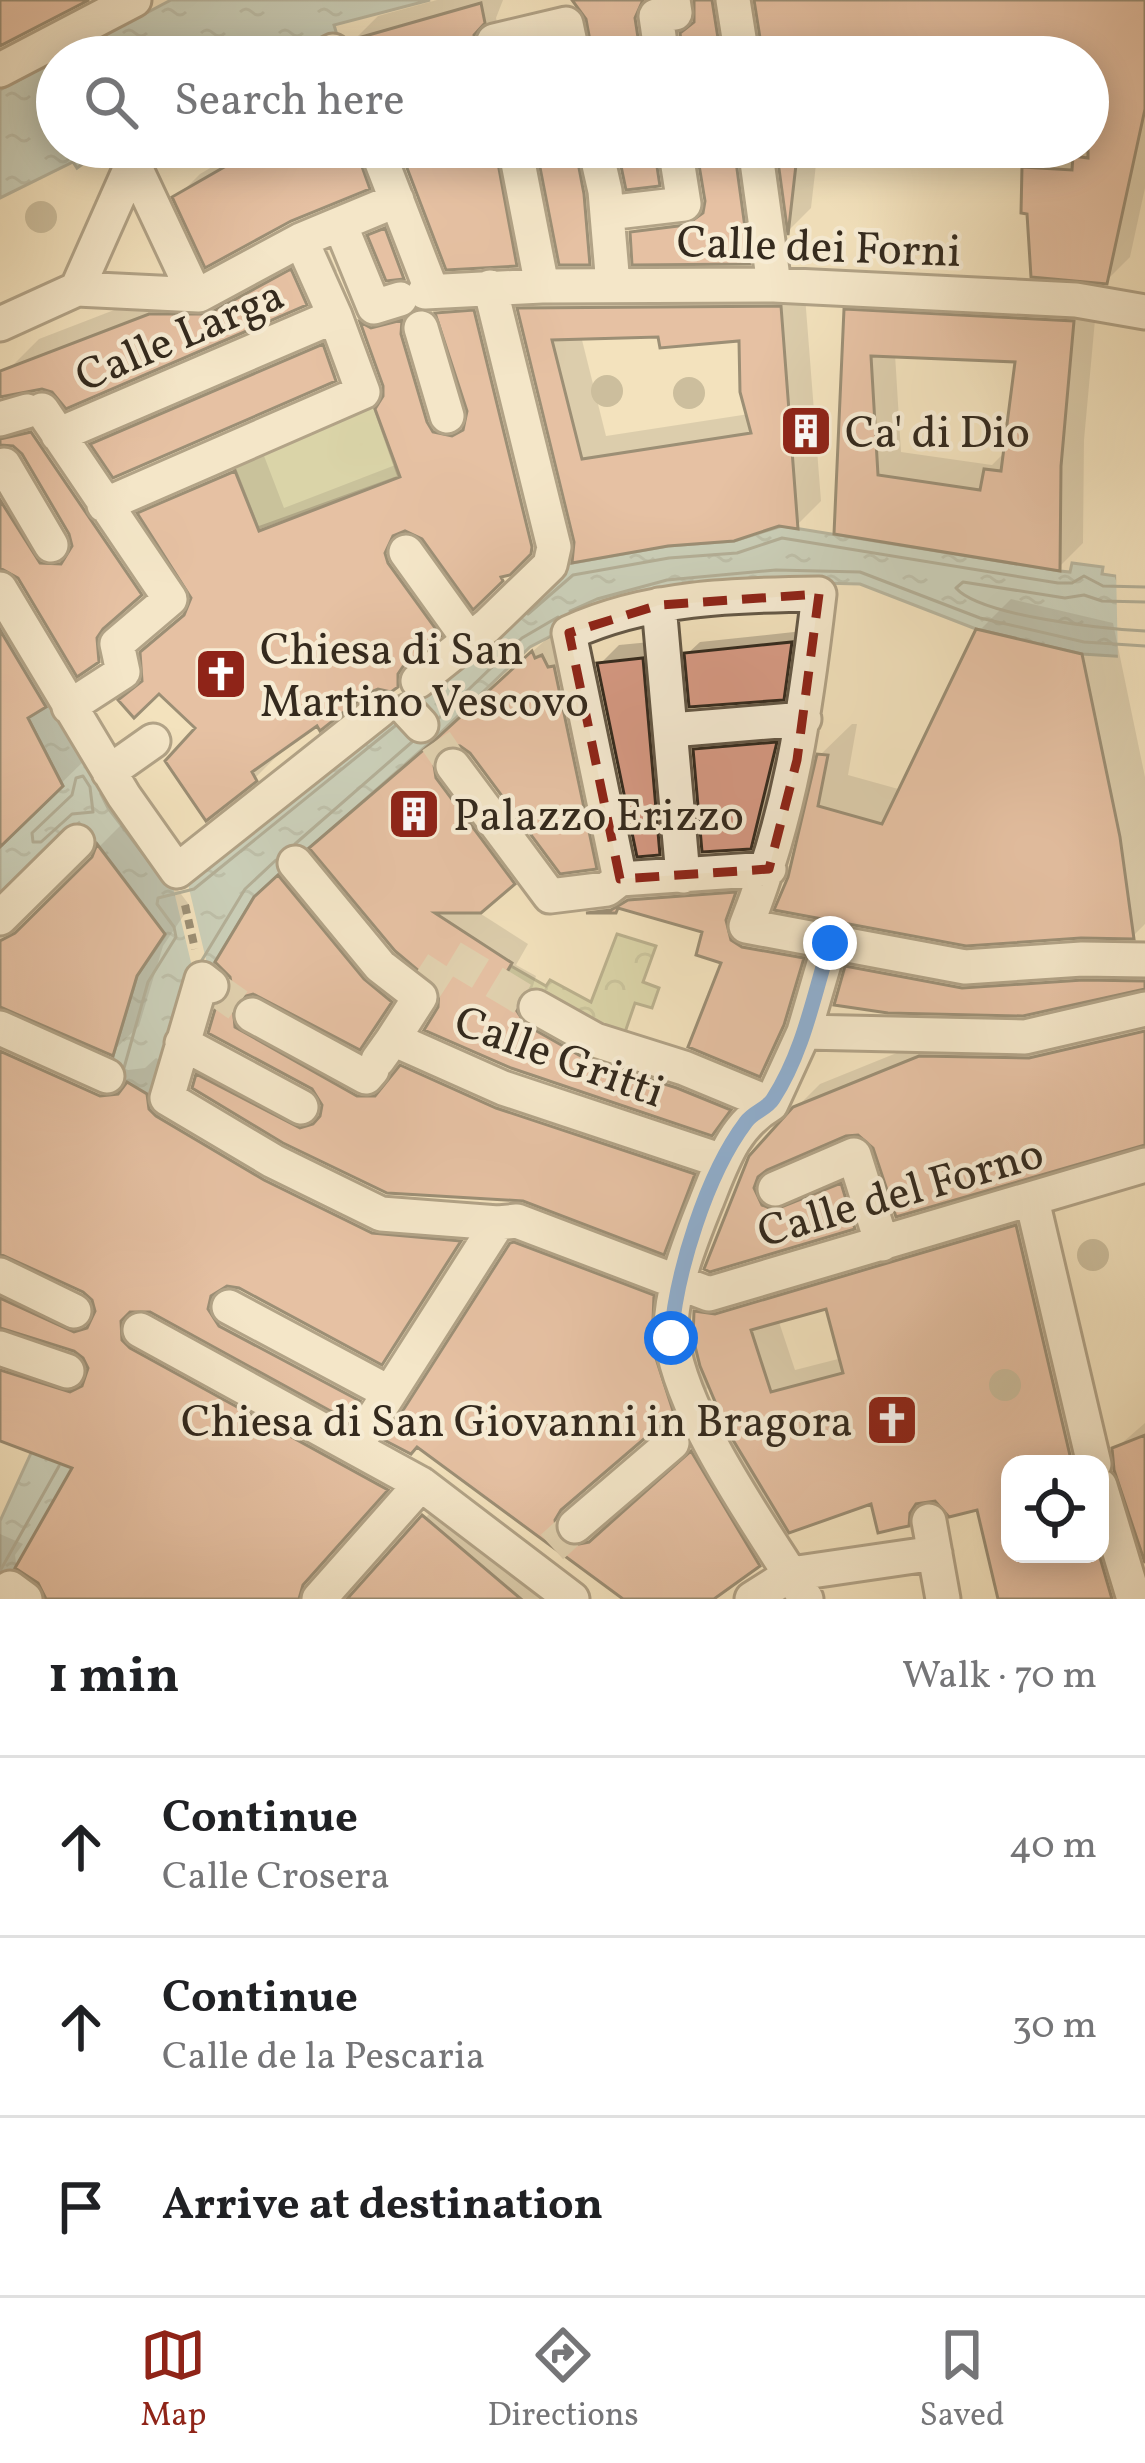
<!DOCTYPE html>
<meta charset="utf-8">
<style>
:root{--surface:#fff;--page:#f2f2f2;--text:#202124;--muted:#757577;--line:#e0e0e0;--accent:#8f2418}
body{margin:0;font-family:Vollkorn,serif;background:var(--page);color:var(--text)}
.controls{position:absolute;right:36px;bottom:36px;display:grid;overflow:hidden;border-radius:24px;box-shadow:0 6px 30px #0003}
.controls button{width:108px;height:108px;display:grid;place-items:center;padding:0;border:0;border-bottom:3px solid var(--line);background:var(--surface);color:var(--text);font:60px sans-serif}
.stop{position:absolute;width:36px;height:36px;margin:-27px;border:9px solid #1a73e8;border-radius:50%;background:#fff}
.stop.end{background:#1a73e8;border-color:#fff;box-shadow:0 3px 12px #0008}
.list{margin:0;padding:0;list-style:none}
h2{display:flex;justify-content:space-between;align-items:center;height:156px;margin:0;padding:0 48px;font-size:51px}
h2 small{font-size:39px;font-weight:400;color:var(--muted)}
.list li{display:grid;grid-template-columns:78px 1fr auto;gap:36px;align-items:center;box-sizing:border-box;height:180px;padding:0 48px;border-top:3px solid var(--line)}
.list b{display:block;font-size:45px;white-space:nowrap}
.list p{margin:0;font-size:39px;white-space:nowrap;color:var(--muted)}
.list em{font-size:39px;font-style:normal;color:var(--muted)}
.icon{flex:none;width:66px;height:66px;fill:none;stroke:currentColor;stroke-width:2;stroke-linecap:round;stroke-linejoin:round}
.map{position:relative;flex:none;width:1145px;height:1599px;overflow:hidden}
.search{position:absolute;background:var(--surface);box-shadow:0 6px 30px #0003;left:36px;right:36px;top:36px;height:132px;display:flex;align-items:center;gap:30px;box-sizing:border-box;padding:0 42px;border-radius:66px;color:var(--muted);font-size:45px}
.sheet{height:696px;background:var(--surface)}
nav{display:flex;justify-content:space-around;align-items:center;box-sizing:border-box;height:168px;border-top:3px solid var(--line);background:var(--surface);font-size:33px;color:var(--muted)}
nav a{display:grid;justify-items:center;gap:6px}
nav .on{color:var(--accent)}
.map>svg:first-child{display:block}
.grass{fill:#bdc38f;stroke:#787656;stroke-width:3}
.park{fill:url(#park-crowns);stroke:#787656;stroke-width:3}
.water{fill:url(#water-ripples);stroke:#73827a;stroke-width:3}
.pier{fill:#f3e2bd}
.shadow{fill:#0003;fill-rule:evenodd}
.lines{fill:none;stroke-linecap:round;stroke-linejoin:round}
.shore{stroke:#68736b;stroke-width:3}
.building{fill:#d79a84;stroke:#342a1e;stroke-width:3;fill-rule:evenodd}
.pedestrian-tunnel{stroke:#cdbd9d;stroke-width:33;stroke-dasharray:33 16;stroke-linecap:butt}
.pedestrian-casing{stroke:#645846;stroke-width:39}
.path{stroke:#342a1e;stroke-width:8;stroke-dasharray:9 6;stroke-linecap:butt}
.pedestrian{stroke:#f7ecd4;stroke-width:33}
.tree{fill:#9d9275}
.route{stroke:#1a73e8;stroke-width:15}
.marked{fill:none;stroke:#8f2418;stroke-width:9;stroke-dasharray:24 15;stroke-linejoin:round}
.labels{text-anchor:middle;stroke-width:9;stroke-linejoin:round;paint-order:stroke}
.street-label{font-size:45px;fill:#342a1e;stroke:#f7ecd4}
.poi-label{font-size:45px;fill:#342a1e;stroke:#f7ecd4;text-anchor:start}
</style>
<div class="map">
<svg width="1145" height="1599" viewBox="0 0 1145 1599">
<defs>
<pattern id="park-crowns" width="20" height="18" patternUnits="userSpaceOnUse" patternTransform="scale(3)"><rect width="20" height="18" fill="#bdc38f"/><path d="M2 6a3 3 0 1 1 6 0M12 15a3 3 0 1 1 6 0" fill="none" stroke="#9a9f74"/></pattern>
<pattern id="water-ripples" width="26" height="14" patternUnits="userSpaceOnUse" patternTransform="scale(3)"><rect width="26" height="14" fill="#9dbcb8"/><path d="M2 4q2-2 4 0t4 0M15 11q2-2 4 0t4 0" fill="none" stroke="#819995"/></pattern>
</defs>
<rect width="100%" height="100%" fill="#f3e2bd"/>
<filter id="stains"><feTurbulence type="fractalNoise" baseFrequency=".00167" numOctaves="4"/><feColorMatrix values="0 0 0 0 .2 0 0 0 0 .09 0 0 0 0 .02 0 0 0 .5 -.17"/></filter>
<radialGradient id="worn" r=".72"><stop offset=".6" stop-color="#630" stop-opacity="0"/><stop offset="1" stop-color="#630" stop-opacity=".3"/></radialGradient>
<!-- grass -->
<path class="grass" d="M370,395l29,82 -141,51 -28,-71z"/>
<!-- park -->
<path class="park" d="M617,934l39,12 -13,36 16,6 -7,20 -17,-5 -13,38 -76,-31 -46,-26 11,-18 35,20 4,-6 41,22z"/>
<!-- water -->
<path class="water" d="M171,0h259l-96,25 3,10 -45,22h-229z
M57,60v87h49l-29,21 -4,-6 -73,36v-108z
M782,526l278,45 10,1 2,-9 31,4 -1,7 14,2 29,82 -63,-4 -106,-25 -116,-45 -83,-2 -176,28 -71,37 -96,92 -180,158 -45,75 -48,130 -21,124 -10,85 4,27 -21,60 -113,201v-78l63,-138 16,-61 28,-150 6,-116 24,-80 28,-41 -86,-112 -79,71v-47l63,-61 -63,-122v-60l86,161 20,26 -5,3 7,14 58,76 21,-4 380,-316 101,-18 66,-5z"/>
<!-- pier -->
<path class="pier" d="M1145,569v95l-27,-2 -2,-92z
M187,880l22,92 -15,3 -22,-92z"/>
<!-- shadow -->
<path class="shadow" d="M437,0h66l-7,18 6,26 10,9 14,-1 18,-18 53,18 -8,-35 -13,-17h85l9,47 16,6 12,-34 -1,-19h42l19,53 8,1 -9,-54h388v188l-15,69 -24,24 -81,-113 21,-21h42v-90h-728l-6,-17 24,-24z
M246,147h142l4,15 -24,24 -192,12 24,-24z
M402,147h120l18,92 -25,24 -77,-22 -35,35 -15,2 -17,-42 31,-32 19,-8z
M539,147h63l11,91 -24,24z
M699,147h63l11,90 -24,24 -116,-28 24,-25 49,-6z
M777,147h41l-7,61 -21,21z
M323,240l14,31 -32,32 -254,85 -43,-18 31,-31 140,-54z
M804,283l17,218 -24,24 -18,-3 -202,20 -57,-233 24,-24zM661,334l81,4 7,76 -143,22 -25,-100z
M499,287l56,239 -81,79 -50,-69 -14,-6 54,79 -42,38v12l-26,26 -18,1 -61,35 -39,29 2,3 -25,25 -96,-88 -37,10 23,-22 -2,-25 46,-43 5,-12 -53,-84 25,-25 95,-41 23,60 114,-44 -12,-79 -23,-62 24,-24 39,-2 -1,10 26,89 8,12 11,2 -32,-97 25,-25zM399,319l9,29 -3,1 -11,-29z
M871,287l226,11 -13,142 -1,103 -24,24 -222,-35 9,-221zM895,354l123,5 -12,92 -14,14 -91,-13z
M342,327l12,32 -19,19 -241,66 19,-18z
M20,412l147,154 -45,43 3,24 -27,27 -79,-85 -14,-7 66,110 17,79 -88,86v-420zM8,442l16,10 51,87 -15,-9z
M1011,599l102,24 32,154v147l-12,12 -342,-58 29,-123 32,-31h5l-9,51 54,15 77,-159z
M803,631l-7,53 -14,13 -95,-43 13,-12z
M550,636l3,7 7,-4 53,210 -18,17 -123,-115 -11,-8 -11,-1 2,17 78,105 -52,48 50,32 -12,21 20,11 -4,13 11,19 203,84 -34,40 -271,-124 1,-22 -129,-138z
M661,641l17,192 -19,19 -59,-188 19,-19z
M793,725l-24,102 -20,19 -53,-96 19,-19z
M126,820l64,86 -27,40 -24,80 -27,26 -111,-46 17,15 110,49 17,-2 11,-10 16,9 11,23 108,64 108,53 86,8 -77,120 -26,26 -147,-78 10,16 129,90 -27,27 -201,-110 3,9 263,147 -84,94 -4,21 9,13 20,4 5,-3 94,-102 126,110h-578v-65l23,10 -8,11 2,16 59,-104 -76,-29v-522l20,10 76,-70 4,-10zM6,1251l79,39 12,16 -79,-38zM5,1324l71,25 16,18 -72,-25 -11,-8z
M302,854l84,103 27,21 -31,45 -23,23 -108,-56 13,20 117,64h16l29,-30 290,107 -30,77 -26,27 24,9 -2,49 13,38 2,-39 23,-24 320,-85 62,264 43,132h-143l-23,-92 -47,-9 -25,25 -34,-23 -83,32 -32,32 -49,35h-80l-213,-156 97,-198 32,-33 12,-1 -33,-13 -137,-8 -188,-114 22,-23 106,54 -13,-20 -102,-55 7,-24 14,-14 24,-95zM828,1306l14,52 -47,12 -17,-51zM711,1385l15,35 -102,91 -22,5 -13,-9 -4,-21 72,-62 19,-4zM1010,1464h90v90h-90z
M752,875l-3,46 72,19 -42,114 -19,19 -35,-112 -20,-31 -85,-25 -5,5h-22l15,-15z
M872,943l120,22 153,-7v28l-122,27 -175,-45z
M1145,1014v129l-269,3 -8,-10 -21,-4 -70,30 8,20 80,-20 12,40 -23,24 -147,42 88,-159 25,-25 126,-51z
M1145,1423v133l-30,-107z"/>
<g class="lines">
<!-- shore -->
<path class="shore" d="M1145,602l-43,-1 -18,-6 -19,3 -102,-16 -7,6c24,28 149,41 189,43
M570,611l27,-12 70,-19 109,-10 84,2 120,46 104,24 61,4
M528,614l45,-39 96,-17 68,-5 45,-15 276,45h14l12,-7 19,10 42,1
M439,718l83,-80 36,-21
M83,776l7,11 3,25 -21,2 -31,28h-8l-1,-9 40,-38 4,-17z
M295,844l117,-102
M202,960l43,-71 31,-29
M124,1068l24,-86 28,-45 -2,-10 -17,-23 1,-6 36,-9 201,-163
M0,1571l59,-105"/>
</g>
<!-- building -->
<path class="building" d="M0,0h89l-89,46z
M572,0h71l-8,18 6,39h-48l-7,-38z
M694,0h18l9,57h-38l-3,-24 14,-11z
M754,0h391v109l-38,175 -76,-7 -4,-63 -6,-1 1,-46 50,3 1,-14 15,2v-101h-325z
M481,3l4,20 -11,12 1,22h-117l-7,-17z
M259,147h96l15,42 -79,32 -86,47 -33,-71z
M399,147h96l22,119 -71,4z
M536,147h39l9,47 6,71h-31z
M617,147h37l6,39 -34,4z
M696,147h38l16,117 -118,1 -2,-33 56,-7 17,-12 2,-12z
M776,147h22l-10,88z
M385,228l19,51 -18,2 -19,-46z
M291,269l16,36 -241,104 -14,-17 -10,-3 -42,8v-26l149,-57h59z
M781,306l17,223 -19,-3 -45,15 -66,5 -96,17 2,-21 -57,-234zM658,337l2,11 79,-7 1,51 11,41 -169,26 -30,-119z
M844,309l230,12 -13,145 -1,105 -226,-37zM871,356l144,6 -14,109 -17,-2 -4,21 -102,-15z
M474,310l58,237 -1,7 -21,21 -9,2 2,4 -30,29 -51,-71 -17,-8 -12,5 -8,17 3,10 53,73 -37,29 -6,9v13l-7,5 -13,-3 -10,4 -48,38 -3,-5 -65,46 5,9 -51,40 -41,-60 30,-33 -36,-34 -25,24 -16,-18 24,-19 -2,-29 44,-37 7,-17 -54,-85 98,-42 24,60 141,-54 -25,-68 8,-13v-10l-23,-64 11,6 31,-8 -1,14 26,88 6,10 19,4 11,-6 4,-19 -32,-98z
M323,344l13,37 -223,97 -23,-34z
M31,432l111,163 -39,34 -6,9 2,24 -22,15 -59,-99 -18,-10v-68l40,63 21,1 11,-18 -3,-12 -47,-80 -9,-8 -13,-1v-6z
M976,629l106,25 38,183 14,102 -53,-1 -115,8 -192,-36 14,-33 29,-123 11,1 -10,51 64,18z
M0,630l46,77 -18,11 35,68 -63,61z
M792,642l-8,58 -95,7 -5,-54z
M532,651l3,7 7,-3 6,12 6,-1 43,203 -37,5 -90,-121 -10,-7 -11,-1 -16,14 3,19 79,106 -34,29h-46l77,50 -12,21 20,11 -5,13 11,17 62,35 89,28 54,22 -19,26 -201,-68 -87,-38 14,-23 1,-19 -44,-37 -86,-103 125,-107z
M643,658l17,197 -23,2 -40,-194z
M777,742l-26,107 -49,3 -9,-103z
M97,844l68,90 -28,42 -24,80 -113,-49v-66l15,-8 77,-76z
M278,875l86,104 28,23 -32,48 -107,-56 -11,3 -9,9 2,21 122,69h18l25,-31 96,43 199,66 -31,81 -141,-54 -136,-8 -104,-50 -91,-55 4,-14 104,54 13,-4 7,-8 2,-11 -10,-16 -104,-56 8,-27 11,-6 5,-12 -2,-11 -15,-15 39,-65z
M736,892l-10,28 5,20 11,7 62,11 -20,67 -24,52 -72,-30 33,-84 -25,-8 6,-23 -84,-24 -2,5h-30l25,-3 17,-10z
M845,966l117,22 121,-8 62,1v8l-122,27 -135,-3 -54,-8z
M1145,1031v114l-249,72 -23,-69 -15,-13 -12,1 -79,34 -9,7 -4,11 8,17 12,5 67,-27 14,46 -145,43 -6,-3 45,-113 44,-49 126,-51 110,2z
M0,1051l100,45 18,-2 9,-12 20,12 2,15 7,7 108,64 108,53 89,8 -79,124 -143,-77 -12,-2 -16,10 -3,13 11,17 141,75 -13,19 -197,-108h-20l-9,9 1,19 8,8 258,142 -85,95 -4,14h-253l-8,-16 -23,-15 57,-100 -72,-27v-71l70,22 12,-6 6,-18 -5,-10 -9,-7 -74,-23v-30l74,34 13,-4 8,-17 -3,-11 -9,-8 -83,-38z
M1016,1225l56,239h-62v90h89l13,45h-114l-21,-89 -28,7 -14,-16 -19,3 -6,9 -1,13 -10,2 -21,5 -7,-29 -82,29 -62,-103 -27,-64 -7,-28 1,-27 21,3zM826,1309l17,64 -72,19 -20,-62z
M514,1242l140,53 -2,51 25,77 -19,4 -97,83 -6,10 3,19 11,7 20,-4 102,-91 69,115 -46,33h-91l-206,-152 -6,7 -27,-14 126,-197z
M1145,1435v128l-31,-93 -2,-22z
M422,1515l99,84h-174z"/>
<g class="lines">
<!-- pedestrian-tunnel -->
<path class="pedestrian-tunnel" d="M436,741l17,25
M211,986l41,29
M424,991l24,-37 88,53
M552,1547l23,-21"/>
<!-- pedestrian casing -->
<g class="pedestrian-casing">
<path id="pedestrian" d="M733,0l9,57
M322,57l11,-6 4,6
M496,57l-2,-16 72,-17 7,33
M662,57l-6,-41 19,-3 -2,-13
M0,70l134,-70
M376,147l55,142
M515,147l27,139
M595,147l10,44 8,94
M755,147l19,138
M133,163l61,130
M607,213l77,-9 -9,-57
M340,224l34,83 26,-8
M77,289l122,6 102,-55 96,-40
M425,292l117,-6 232,-1 302,15 69,12
M0,324l77,-35 59,-133 17,-9
M421,328l26,88
M42,410l128,189 -53,45 6,28 -54,35
M0,419l27,-8
M58,435l277,-119
M4,465l47,80
M104,505l259,-113 -28,-76 -34,-76
M406,552l64,89
M0,589l124,207 53,75 203,-161
M659,605l24,271
M418,681l69,-55 63,-61 4,-18 -64,-260
M408,711l13,14
M671,730l133,-11
M453,766l97,130 57,-7 13,-10 149,-10
M109,772l44,-31
M295,863l85,103 40,31 -27,42
M620,879l-51,-246c78,-36 165,-38 250,-39 -14,120 -28,219 -73,332l219,41 117,-8 63,1
M0,918l77,-76
M211,986l-9,-7 -35,119 106,63 108,53 117,9 19,-2 192,73 436,-129
M536,1007l59,33 89,28 87,36
M252,1015l114,62 6,-7
M0,1028l107,48
M804,1032l221,5 120,-28
M182,1043l119,64
M378,1060l15,-21 110,49 219,73
M771,1104c-37,22 -48,56 -64,96 -15,37 -41,100 -35,141 12,80 91,188 134,258
M771,1104l33,-72 26,-89
M775,1189l79,-34 28,89
M1032,1200l62,264
M0,1275l74,36
M229,1307l159,85
M140,1330l281,154 151,115
M0,1348l67,23
M355,1447l143,-224
M1100,1486l34,113
M929,1521l14,78
M575,1526l97,-83
M10,1588l15,11
M319,1599l102,-115
M752,1599l39,-25 144,-21"/>
</g>
<!-- path -->
<path class="path" d="M185,905l10,44"/>
<!-- pedestrian -->
<use href="#pedestrian" class="pedestrian"/>
</g>
<!-- trees -->
<g class="tree">
<circle cx="41" cy="217" r="16"/>
<circle cx="607" cy="391" r="16"/>
<circle cx="689" cy="393" r="16"/>
<circle cx="1093" cy="1255" r="16"/>
<circle cx="1005" cy="1385" r="16"/>
</g>
<g class="lines">
<!-- route -->
<path class="route" d="M671,1338c5,-65 35,-163 75,-216 7,-10 21,-13 27,-23 30,-46 41,-104 57,-156"/>
</g>
<!-- marked area -->
<path d="M0 0H1145V1599H0ZM819,594l-22,166 -28,109 -149,10 -51,-246 90,-28z" fill="#f3e2bd" fill-opacity=".55" fill-rule="evenodd"/>
<path class="marked" d="M819,594l-22,166 -28,109 -149,10 -51,-246 90,-28z"/>
<!-- icons -->
<defs>
<g id="building-square" transform="scale(2.7)"><rect x="-9" y="-9" width="18" height="18" rx="4" fill="#8f2418" stroke="#f7ecd4"/><path d="M-4-6H4V6H1V3H-1V6H-4ZM-2.5-4.3h1.7v1.8h-1.7ZM.8-4.3h1.7v1.8H.8ZM-2.5-1h1.7V.8h-1.7ZM.8-1h1.7V.8H.8Z" fill="#fff"/></g>
<g id="church-square" transform="scale(2.7)"><rect x="-9" y="-9" width="18" height="18" rx="4" fill="#8f2418" stroke="#f7ecd4"/><path d="M-1.2-6h2.4v3.5h3.3v2.4h-3.3V6h-2.4V-.1h-3.3v-2.4h3.3Z" fill="#fff"/></g>
</defs>
<g fill-rule="evenodd">
<use href="#building-square" x="806" y="431"/>
<use href="#church-square" x="221" y="674"/>
<use href="#building-square" x="414" y="814"/>
<use href="#church-square" x="892" y="1420"/>
</g>
<g class="labels">
<!-- street labels -->
<g class="street-label">
<text transform="translate(819 245) rotate(2)" y="16">Calle dei Forni</text>
<text transform="translate(179 334) rotate(-23)" y="16">Calle Larga</text>
<text transform="translate(560 1055) rotate(20)" y="16">Calle Gritti</text>
<text transform="translate(900 1191) rotate(-16)" y="16">Calle del Forno</text>
</g>
<!-- poi labels -->
<g class="poi-label">
<text x="845" y="447">Ca' di Dio</text>
<text x="260" y="664">Chiesa di San<tspan x="260" dy="52">Martino Vescovo</tspan></text>
<text x="453" y="830">Palazzo Erizzo</text>
<text x="853" y="1436" text-anchor="end">Chiesa di San Giovanni in Bragora</text>
</g>
</g>
<rect width="100%" height="100%" filter="url(#stains)"/>
<rect width="100%" height="100%" fill="url(#worn)"/>
</svg>
<div class="controls">
<button><svg class="icon" aria-label="locate" viewBox="0 0 24 24"><circle cx="12" cy="12" r="6"/><path d="M12 2v4M12 18v4M2 12h4M18 12h4"/></svg></button>
</div>
<div class="stop" style="left:671px;top:1338px"></div>
<div class="stop end" style="left:830px;top:943px"></div>
<div class="search"><svg class="icon" aria-label="search" viewBox="0 0 24 24"><circle cx="10" cy="10" r="6"/><path d="M15 15l6 6"/></svg>Search here</div>
</div>
<section class="sheet">
<h2>1 min<small>Walk · 70 m</small></h2>
<ul class="list">
<li><svg class="icon" aria-label="ahead" viewBox="0 0 24 24"><path d="M12 20V5M6 11l6-6 6 6"/></svg><div><b>Continue</b><p>Calle Crosera</p></div><em>40 m</em></li>
<li><svg class="icon" aria-label="ahead" viewBox="0 0 24 24"><path d="M12 20V5M6 11l6-6 6 6"/></svg><div><b>Continue</b><p>Calle de la Pescaria</p></div><em>30 m</em></li>
<li><svg class="icon" aria-label="arrive" viewBox="0 0 24 24"><path d="M6 21V4h12l-3 4 3 4H6"/></svg><div><b>Arrive at destination</b></div></li>
</ul>
</section>
<nav>
<a class="on"><svg class="icon" aria-label="map" viewBox="0 0 24 24"><path d="M3 6l6-2 6 2 6-2v14l-6 2-6-2-6 2zM9 4v14M15 6v14"/></svg>Map</a>
<a><svg class="icon" aria-label="directions" viewBox="0 0 24 24"><path d="M12 3l9 9-9 9-9-9zM9 14v-3h6M13 9l2 2-2 2"/></svg>Directions</a>
<a><svg class="icon" aria-label="saved" viewBox="0 0 24 24"><path d="M7 4h10v16l-5-4-5 4z"/></svg>Saved</a>
</nav>
